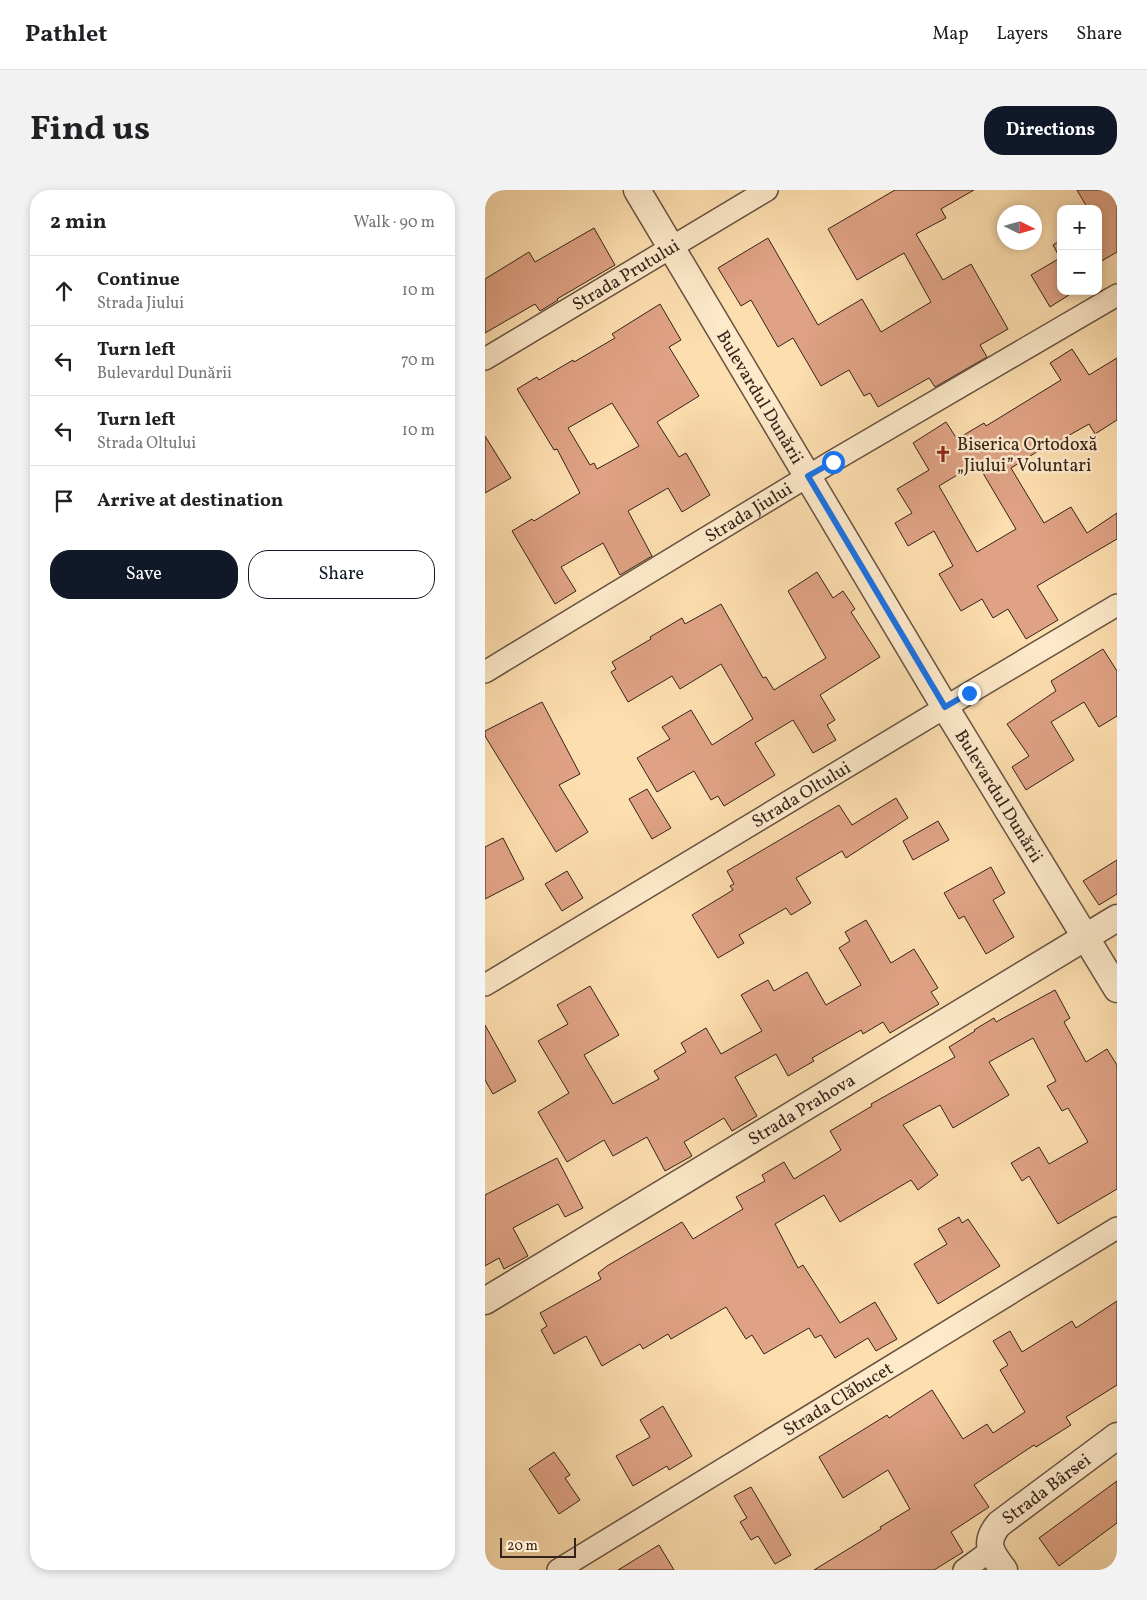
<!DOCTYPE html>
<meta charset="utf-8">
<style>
:root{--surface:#fff;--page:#f2f2f2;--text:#202124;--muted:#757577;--line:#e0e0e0;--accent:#111827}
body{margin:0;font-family:Vollkorn,serif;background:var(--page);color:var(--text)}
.controls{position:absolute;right:15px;top:15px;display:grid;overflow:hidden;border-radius:10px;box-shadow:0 2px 8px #0003}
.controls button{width:45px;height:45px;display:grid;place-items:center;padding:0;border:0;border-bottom:1px solid var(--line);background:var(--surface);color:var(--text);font:25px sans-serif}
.compass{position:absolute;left:512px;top:15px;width:45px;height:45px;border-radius:50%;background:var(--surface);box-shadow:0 2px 8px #0003;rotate:95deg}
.scale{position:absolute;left:15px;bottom:12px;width:76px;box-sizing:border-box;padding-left:5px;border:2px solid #35231b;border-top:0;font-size:14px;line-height:18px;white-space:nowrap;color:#35231b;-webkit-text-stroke:4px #feeacb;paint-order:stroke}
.stop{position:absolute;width:15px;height:15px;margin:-11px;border:4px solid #1a73e8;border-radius:50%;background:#fff}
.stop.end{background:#1a73e8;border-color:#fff;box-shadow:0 1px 5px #0008}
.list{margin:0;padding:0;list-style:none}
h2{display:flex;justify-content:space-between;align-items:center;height:65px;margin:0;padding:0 20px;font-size:21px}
h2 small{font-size:16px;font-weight:400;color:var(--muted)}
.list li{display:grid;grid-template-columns:32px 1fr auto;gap:15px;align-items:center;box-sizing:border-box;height:70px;padding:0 20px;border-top:1px solid var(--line)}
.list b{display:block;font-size:19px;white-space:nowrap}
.list p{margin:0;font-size:16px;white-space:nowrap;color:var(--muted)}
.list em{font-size:16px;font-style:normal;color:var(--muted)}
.actions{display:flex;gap:10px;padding:15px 20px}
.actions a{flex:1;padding:11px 0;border:1px solid var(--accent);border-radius:20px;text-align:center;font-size:18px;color:var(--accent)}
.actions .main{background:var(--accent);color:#fff}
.icon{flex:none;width:28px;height:28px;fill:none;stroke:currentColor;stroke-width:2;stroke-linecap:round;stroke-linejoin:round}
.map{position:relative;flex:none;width:632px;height:1380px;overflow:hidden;border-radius:20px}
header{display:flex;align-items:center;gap:30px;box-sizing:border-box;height:70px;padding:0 25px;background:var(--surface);border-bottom:1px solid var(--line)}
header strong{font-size:24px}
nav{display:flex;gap:28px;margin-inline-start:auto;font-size:18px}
.intro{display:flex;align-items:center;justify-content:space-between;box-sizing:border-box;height:120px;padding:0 30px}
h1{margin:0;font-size:35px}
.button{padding:12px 22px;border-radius:20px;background:var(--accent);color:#fff;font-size:18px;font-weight:700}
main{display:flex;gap:30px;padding:0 30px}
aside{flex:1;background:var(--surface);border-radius:20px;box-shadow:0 2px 8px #0003}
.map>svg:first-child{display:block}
.building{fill:#dfa284;stroke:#35231b;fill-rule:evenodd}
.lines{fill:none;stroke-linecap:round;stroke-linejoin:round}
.minor-casing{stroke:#675240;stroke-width:24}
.tertiary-casing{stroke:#675240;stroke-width:29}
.minor{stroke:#feeacb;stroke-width:21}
.tertiary{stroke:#feeacb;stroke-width:26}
.route{stroke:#1a73e8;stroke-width:6}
.labels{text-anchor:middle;stroke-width:5;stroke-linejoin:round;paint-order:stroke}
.street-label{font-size:18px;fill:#35231b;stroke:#feeacb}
.poi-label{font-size:18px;fill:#35231b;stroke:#feeacb;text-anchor:start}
</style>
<header>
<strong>Pathlet</strong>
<nav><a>Map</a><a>Layers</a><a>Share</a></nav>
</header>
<div class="intro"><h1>Find us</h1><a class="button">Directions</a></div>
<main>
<aside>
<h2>2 min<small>Walk · 90 m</small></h2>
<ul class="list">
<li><svg class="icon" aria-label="ahead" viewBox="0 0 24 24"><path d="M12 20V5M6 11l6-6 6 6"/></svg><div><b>Continue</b><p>Strada Jiului</p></div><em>10 m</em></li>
<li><svg class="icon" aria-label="left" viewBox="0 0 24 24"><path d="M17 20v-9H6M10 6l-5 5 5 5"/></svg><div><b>Turn left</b><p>Bulevardul Dunării</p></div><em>70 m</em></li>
<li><svg class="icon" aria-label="left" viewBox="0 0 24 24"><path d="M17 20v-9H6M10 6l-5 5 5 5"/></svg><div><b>Turn left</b><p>Strada Oltului</p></div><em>10 m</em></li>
<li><svg class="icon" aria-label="arrive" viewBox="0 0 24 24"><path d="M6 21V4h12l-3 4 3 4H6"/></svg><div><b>Arrive at destination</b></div></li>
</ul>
<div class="actions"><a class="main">Save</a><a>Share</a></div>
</aside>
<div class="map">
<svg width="632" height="1380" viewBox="0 0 632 1380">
<rect width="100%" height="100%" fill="#fddeaf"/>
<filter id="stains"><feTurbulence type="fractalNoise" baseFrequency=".004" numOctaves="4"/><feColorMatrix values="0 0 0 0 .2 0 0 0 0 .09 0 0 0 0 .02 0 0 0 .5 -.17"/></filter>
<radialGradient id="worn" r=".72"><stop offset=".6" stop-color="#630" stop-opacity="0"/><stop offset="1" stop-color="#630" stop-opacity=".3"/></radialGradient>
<!-- building -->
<path class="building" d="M410,0h79l-33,19 5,9 -30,16 27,46 28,-16 37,65 -28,16 7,12 -52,30 -6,-9 -51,29 -8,-14 -6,3 -15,-26 -28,16 -28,-48 -15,9 -27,-47 -10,6 -23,-38 50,-30 50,87 44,-26 19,33 50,-30 -27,-49 -47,27 -29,-51z
M592,0h34l6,10v52l-19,11v-54h-10z
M109,38l21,37 -58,34 1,1 -18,11 -5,-7 -50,29v-54l44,-27 6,10z
M576,50v51h6l2,4 -19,12 -19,-32 29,-17 -7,-13z
M175,114l21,36 -12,7 30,49 -42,26 22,35 7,-4 24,42 -28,17 -14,-24 -40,23 24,45 -32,19 -17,-32 -42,24 15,24 -21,13 -43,-73 20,-12 2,2 46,-28 -23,-44 -3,1 -37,-61 20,-12 2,3 34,-20 1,2 41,-24 -3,-4zM127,213l27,43 -42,23 -3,-6 -4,2 -22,-37z
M587,159l17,26 28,-17v62l-22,14 -6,-10 -37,21 -1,-2 -40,25 33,55 27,-16 16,26 30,-20v26l-80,47 21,34 -32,19 -18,-30 -15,9 -11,-19 -21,12 -22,-37 14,-8 -19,-35 -26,15 -13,-23 17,-10 -15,-24 32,-19 -16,-27 33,-21 11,17 27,-16 2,3 75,-46 -11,-17zM492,273l39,66 -39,23 -38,-66z
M0,246l26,42 -26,15z
M332,382l16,26 10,-7 12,18 -4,3 29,45 -60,38 15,25 -8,5 9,15 -23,13 -20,-33 -38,23 20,32 -51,31 -6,-10 -7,4 -17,-29 -37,21 -20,-34 33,-19 -8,-12 29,-17 21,35 41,-26 -32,-55 -41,25 -8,-13 -44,26 -17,-30 5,-3 -4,-7 39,-23 -1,-2 32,-19 3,6 36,-20 42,74 3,-1 8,13 52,-32 -38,-67z
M618,459l14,22v45l-18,11 -15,-25 -33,20 23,38 -48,30 -14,-23 17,-11 -22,-32 49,-33 -5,-10z
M57,512l38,72 -21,11 29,47 -32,20 -71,-116v-5z
M162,599l24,39 -19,11 -23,-40z
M411,608l12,20 -62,40 -4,-7 -46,27 15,25 -20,12 -5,-7 -47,27 5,8 -26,15 -26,-43 41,-25 -3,-4 4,-2 -7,-13 112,-66 13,20z
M453,631l11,19 -36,20 -10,-19z
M18,648l21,41 -39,20v-52z
M632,670v34l-18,11 -16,-24z
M506,677l14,26 -12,7 21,37 -28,17 -22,-38 -5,3 -15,-26z
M82,681l16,27 -21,13 -17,-27z
M381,730l25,43 23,-14 24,39 -7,4 8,12 -49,29 -7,-11 -20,12 -2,-4 -49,28 2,3 -26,15 -12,-22 -41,23 22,39 -25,15 -8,-13 -40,24 8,14 -27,15 -18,-34 -34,19 -9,-16 -37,22 -29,-50 31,-19 -31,-52 30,-17 -11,-19 33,-19 29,49 -35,20 29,49 46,-25 -5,-8 32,-19 -5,-9 25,-15 15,26 41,-23 -21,-36 27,-15 6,11 33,-19 19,33 35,-20 -22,-37 11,-7 -5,-9z
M570,800l15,28 -6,4 22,40 21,-13 10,16v124l-59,35 -29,-48 -7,5 -11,-18 28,-16 10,17 39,-22 -20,-34 -6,3 -15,-25 9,-5 -23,-43 -44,24 20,33 -56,33 -13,-23 -37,20 35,50 -20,15 -7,-10 -71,42 -16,-27 -49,29 23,44 5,-3 37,58 35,-21 22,37 -21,12 -8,-13 -33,20 -14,-23 -6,3 -6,-10 -45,26 -12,-19 -6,4 -20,-32 -55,32 -3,-5 -25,15 -3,-5 -38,22 -16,-30 -32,18 -13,-24 6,-4 -7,-13 61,-34 -3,-6 9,-7 75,-44 11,17 50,-30 -7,-12 29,-16 -3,-6 22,-13 10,17 41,-25 6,-4 -11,-19 42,-25 -1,-2 84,-47 -6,-10 26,-16 -1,-1 20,-12 2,4z
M0,835l31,56 -23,13 -8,-14z
M72,968l26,50 -18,9 -7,-13 -45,24 15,28 -24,13 -5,-11 -14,8v-71z
M474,1027l3,6 6,-4 32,47 -62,38 -24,-40 33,-20 -9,-15z
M632,1111v84l-51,32 5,8 -35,22 -2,-2 -60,40 15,22 -38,25 12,20 -29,18h-120l67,-41 -1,-2 30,-18 -22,-39 -45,28 -24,-41 68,-42 2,3 43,-28 31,49 24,-15 6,9 32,-21 -25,-42 8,-5 -15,-24 17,-10 12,21 50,-31 4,7z
M178,1216l29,50 -23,14 -2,-4 -34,20 -17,-30 34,-19 -10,-17z
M69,1262l16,23 -5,3 15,22 -21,14 -30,-45z
M632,1291v42l-58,43 -20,-28z
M266,1297l40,68 -16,9 -17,-28 -7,4 -11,-18 7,-4 -13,-22z
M174,1355l15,25h-56z"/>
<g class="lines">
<!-- minor casing -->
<g class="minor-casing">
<g id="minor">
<path id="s1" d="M0,169l282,-169"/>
<path id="s2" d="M0,482l348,-211 284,-166"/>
<path id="s3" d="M0,795l484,-292 148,-88"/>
<path id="s4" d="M73,1380l559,-342"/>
<path d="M479,1380l26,-19"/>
</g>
</g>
<!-- tertiary casing -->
<g class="tertiary-casing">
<g id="tertiary">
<path id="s5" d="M152,0l308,517 172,282"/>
<path id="s6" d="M0,1111l632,-383"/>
<path id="s7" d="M519,1380c-13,-17 -21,-27 -5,-46l118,-88"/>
</g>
</g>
<!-- minor -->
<use href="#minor" class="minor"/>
<!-- tertiary -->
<use href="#tertiary" class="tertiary"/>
</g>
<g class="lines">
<!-- route -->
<path class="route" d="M348,272l-25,14 137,231 24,-14"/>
</g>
<!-- icons -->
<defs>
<g id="church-bare" transform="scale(1.35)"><path d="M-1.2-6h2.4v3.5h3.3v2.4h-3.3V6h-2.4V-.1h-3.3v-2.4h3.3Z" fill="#8f2418" stroke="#feeacb" stroke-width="2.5" paint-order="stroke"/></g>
</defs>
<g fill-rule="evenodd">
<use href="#church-bare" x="458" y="264"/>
</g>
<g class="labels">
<!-- street labels -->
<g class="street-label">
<text dy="6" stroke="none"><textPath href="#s1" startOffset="164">Strada Prutului</textPath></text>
<text dy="6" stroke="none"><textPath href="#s5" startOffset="241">Bulevardul Dunării</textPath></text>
<text dy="6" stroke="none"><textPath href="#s2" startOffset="308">Strada Jiului</textPath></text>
<text dy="6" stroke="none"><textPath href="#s3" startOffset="369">Strada Oltului</textPath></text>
<text dy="6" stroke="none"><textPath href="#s5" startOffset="706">Bulevardul Dunării</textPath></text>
<text dy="6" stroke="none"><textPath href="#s6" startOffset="370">Strada Prahova</textPath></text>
<text dy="6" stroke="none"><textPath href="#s4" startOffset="328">Strada Clăbucet</textPath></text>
<text dy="6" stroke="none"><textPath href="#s7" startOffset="111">Strada Bârsei</textPath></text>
</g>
<!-- poi labels -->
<g class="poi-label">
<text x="472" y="260">Biserica Ortodoxă<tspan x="472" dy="21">„Jiului” Voluntari</tspan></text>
</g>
</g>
<rect width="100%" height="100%" filter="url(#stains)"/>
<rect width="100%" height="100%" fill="url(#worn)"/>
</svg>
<div class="controls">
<button>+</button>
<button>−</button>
</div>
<svg class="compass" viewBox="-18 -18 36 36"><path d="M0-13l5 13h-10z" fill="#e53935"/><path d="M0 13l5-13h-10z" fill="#757577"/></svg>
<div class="scale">20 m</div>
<div class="stop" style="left:348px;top:272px"></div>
<div class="stop end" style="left:484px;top:503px"></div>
</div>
</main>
